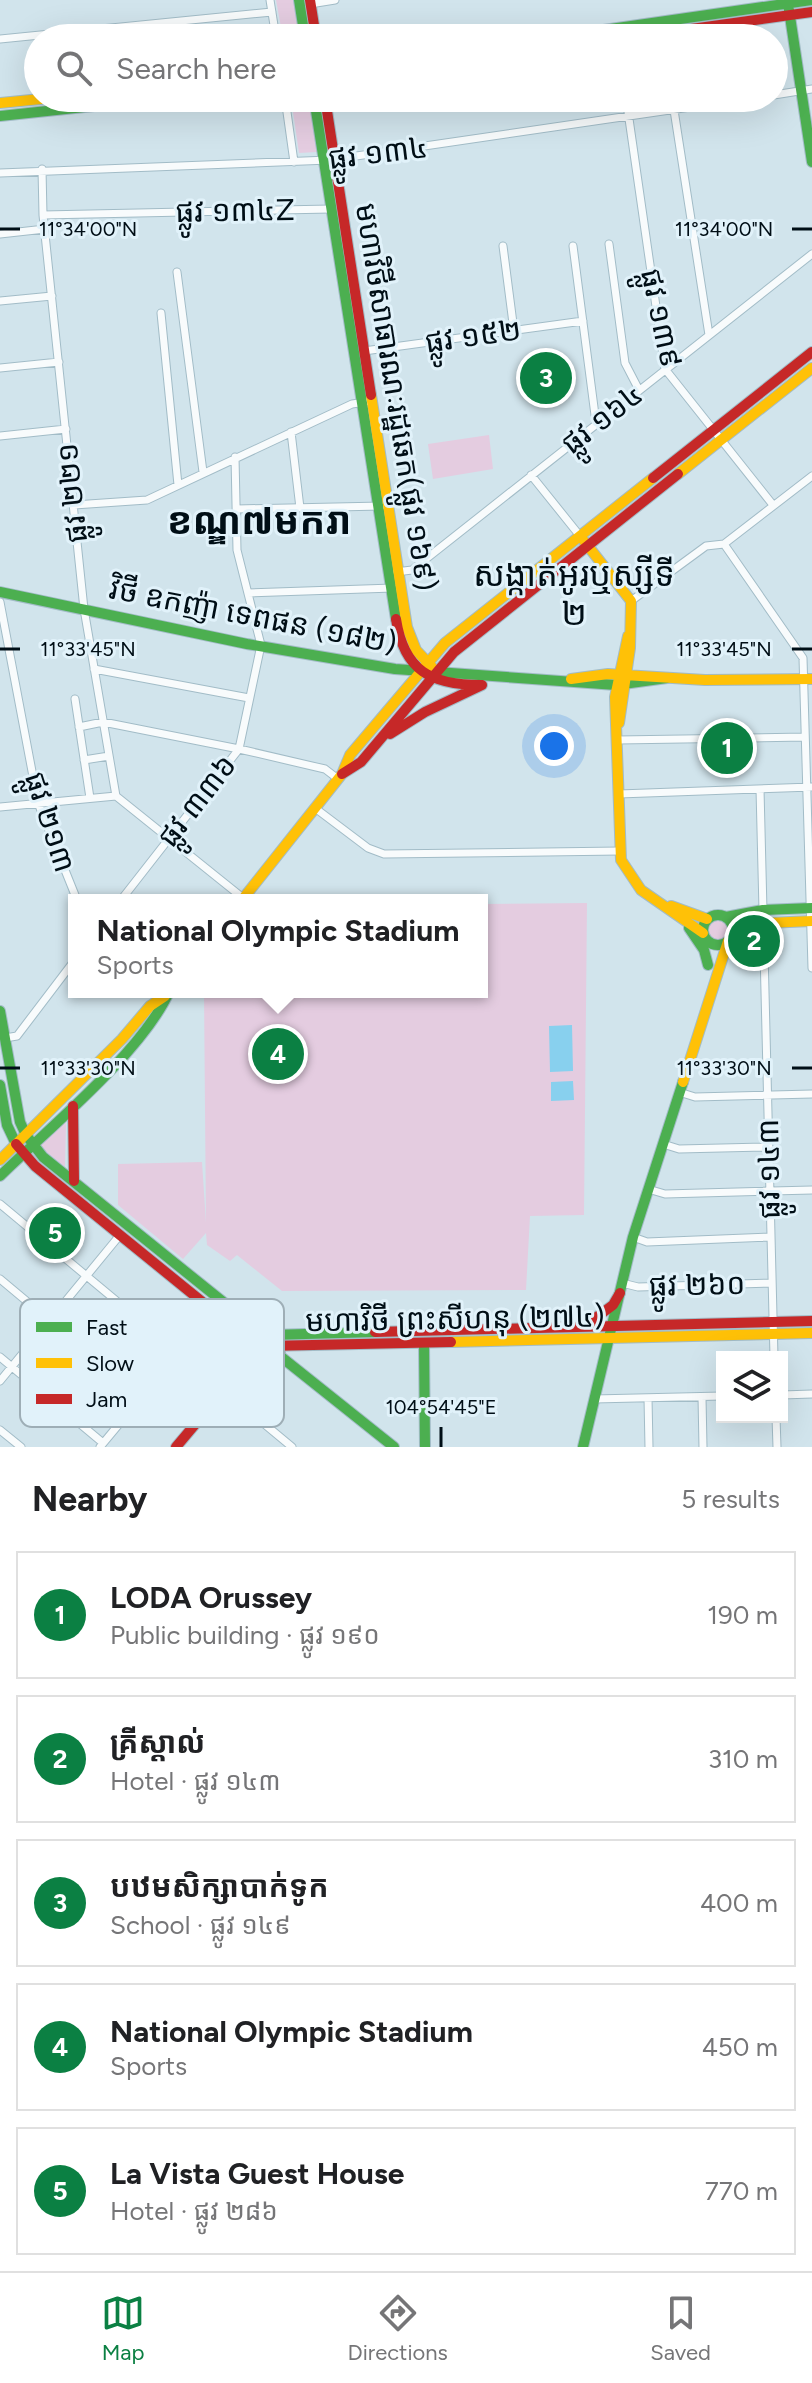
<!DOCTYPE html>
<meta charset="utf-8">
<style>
:root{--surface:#fff;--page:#f6f6f6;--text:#202124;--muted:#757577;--line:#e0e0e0;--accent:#0b8043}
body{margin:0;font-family:Figtree,"Noto Sans Khmer",sans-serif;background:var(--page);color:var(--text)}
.controls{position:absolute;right:24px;bottom:24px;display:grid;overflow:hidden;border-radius:0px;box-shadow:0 8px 32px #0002}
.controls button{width:72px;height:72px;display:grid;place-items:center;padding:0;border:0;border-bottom:2px solid var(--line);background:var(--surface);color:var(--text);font:40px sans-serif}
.you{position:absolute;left:554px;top:746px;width:28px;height:28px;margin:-20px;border:6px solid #fff;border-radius:50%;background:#1a73e8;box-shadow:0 0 0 12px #1a73e833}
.badge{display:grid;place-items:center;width:52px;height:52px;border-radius:50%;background:var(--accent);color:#fff;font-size:26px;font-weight:700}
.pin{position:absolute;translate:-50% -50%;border:4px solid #fff;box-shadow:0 2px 8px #0006}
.popup{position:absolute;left:68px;top:894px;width:420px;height:104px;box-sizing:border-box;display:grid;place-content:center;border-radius:0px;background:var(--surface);filter:drop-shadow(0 2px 6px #0005);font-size:26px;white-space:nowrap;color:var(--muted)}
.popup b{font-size:30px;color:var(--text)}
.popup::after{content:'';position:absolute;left:50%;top:100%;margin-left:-16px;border:16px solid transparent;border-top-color:var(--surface)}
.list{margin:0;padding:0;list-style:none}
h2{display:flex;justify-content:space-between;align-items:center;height:104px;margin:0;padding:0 32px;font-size:34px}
h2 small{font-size:26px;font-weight:400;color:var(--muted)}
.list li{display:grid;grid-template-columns:52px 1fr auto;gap:24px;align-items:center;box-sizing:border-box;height:128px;margin:0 16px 16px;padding:0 16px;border:2px solid var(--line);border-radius:0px}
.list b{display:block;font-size:30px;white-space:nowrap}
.list p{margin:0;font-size:26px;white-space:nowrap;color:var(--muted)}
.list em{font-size:26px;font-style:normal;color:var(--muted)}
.icon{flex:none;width:44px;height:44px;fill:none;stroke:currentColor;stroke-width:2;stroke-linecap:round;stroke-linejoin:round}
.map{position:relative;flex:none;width:812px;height:1447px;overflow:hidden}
.search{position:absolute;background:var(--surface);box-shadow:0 8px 32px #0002;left:24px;right:24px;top:24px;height:88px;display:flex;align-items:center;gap:20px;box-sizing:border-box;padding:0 28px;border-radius:44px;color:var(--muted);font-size:30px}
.sheet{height:824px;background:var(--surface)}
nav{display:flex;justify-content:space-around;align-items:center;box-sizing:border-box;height:112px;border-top:2px solid var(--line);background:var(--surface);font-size:22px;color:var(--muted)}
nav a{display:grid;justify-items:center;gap:4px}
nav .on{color:var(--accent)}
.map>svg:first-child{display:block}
.green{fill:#e4cce0}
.water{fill:#88d0ee}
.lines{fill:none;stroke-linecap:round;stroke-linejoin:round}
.street-casing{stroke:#a2bcc7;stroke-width:9}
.fast-casing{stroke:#a2bcc7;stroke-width:12}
.slow-casing{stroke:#a2bcc7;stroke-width:12}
.jam-casing{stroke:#a2bcc7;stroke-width:12}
.street{stroke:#f8fbfc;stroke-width:7}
.fast{stroke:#4caf50;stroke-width:10}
.slow{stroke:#ffc107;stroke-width:10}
.jam{stroke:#c62828;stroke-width:10}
.ticks{fill:none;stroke:#000e16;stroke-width:3}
.labels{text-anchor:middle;stroke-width:6;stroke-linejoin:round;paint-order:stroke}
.street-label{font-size:30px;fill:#000e16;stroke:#e1f2fa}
.quarter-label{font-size:34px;fill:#000e16;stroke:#e1f2fa}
.district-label{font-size:38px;font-weight:bold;fill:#000e16;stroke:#e1f2fa}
.key{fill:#e1f2fa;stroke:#9eaeb6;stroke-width:2}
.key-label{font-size:22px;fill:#000e16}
.ticks-label{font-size:20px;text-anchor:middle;fill:#000e16;stroke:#e1f2fa;stroke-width:6;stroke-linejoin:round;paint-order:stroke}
</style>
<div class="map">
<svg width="812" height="1447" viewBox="0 0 812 1447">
<rect width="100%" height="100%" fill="#d1e4ec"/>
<!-- green -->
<path class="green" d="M276,0h18l6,38h-17z
M291,98h18l8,54 -18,1z
M489,435l4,34 -60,10 -5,-35z
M587,903l-3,312 -54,1 -4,74 -244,1 -45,-36 -7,6 -23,-16 -1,-12 -23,26 -65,-54v-41l84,-2 4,61 -2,-231h278v-88z
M704 929a12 12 0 1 1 24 0a12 12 0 1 1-24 0Z
M64,1121l2,3 -1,43 -27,-22z"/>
<!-- water -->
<path class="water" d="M572,1025l1,46 -23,1 -1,-46z
M573,1081l1,19 -23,1v-19z"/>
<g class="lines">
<!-- street casing -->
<g class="street-casing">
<path id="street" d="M270,0l6,38
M310,4l25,-4
M0,39l272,-27
M774,95l38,-6
M285,98l9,64
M626,98l39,271 108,136
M674,110l35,225
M42,169l1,46 41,394 32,187 127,102
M0,173l329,-13 423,-62
M43,215l288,-6
M0,234l45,-5
M609,244l16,119 14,27
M503,246l11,85
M573,246l22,169 5,6
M177,272l26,200
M0,301l52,-5
M161,313l17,172
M364,351l219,-30
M0,368l59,-6
M291,432l9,76
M0,436l66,-7
M531,475l49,61
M74,505l73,-5 205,-96 14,-2
M237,509l145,-3
M724,544l79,114 9,310
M396,572l16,-2 400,-316
M248,593l145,-5
M631,601l75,-55 18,-2 88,-68
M0,602l38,201 39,97
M94,669l155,29
M75,699l15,99
M79,727l24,-5 136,27 86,20 13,10
M618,740l187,-3
M84,760l25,-4
M760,789l14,568
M619,794l193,-7
M0,807l116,-11
M315,808l53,40 16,6 236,-3
M121,900l118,-151 22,-104 -24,-95 -2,-93
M5,1038l12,-2 57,-75
M679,1092l16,5 117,-3
M663,1144l16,5 90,-2
M648,1189l17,5 147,-4
M0,1204l292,243
M633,1237l14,5 124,-5
M0,1279l141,118
M622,1283l16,4 134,-4
M0,1357l103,86
M0,1381l120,-146
M782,1395l30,-1
M702,1397l1,50
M648,1398l1,49
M594,1399l128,-3
M776,1417l1,30
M0,1430l21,17
M100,1447l79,-95"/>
</g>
<!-- fast casing -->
<g class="fast-casing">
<path id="fast" d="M299,0l6,38
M789,10l23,152
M548,38l264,-38
M314,98l82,521
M0,116l169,-18
M0,592l247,52 148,25 221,16 51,-7
M703 930a15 15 0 1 1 30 0a15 15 0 1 1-30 0Z
M726,917l37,-7 49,-2
M689,928l15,22 4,15
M0,1011l20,111 6,13
M0,1085l7,40 9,19
M26,1135l17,22 205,165 23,13 104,-3
M0,1176c49,-48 142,-124 169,-184
M280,1341v15l114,91
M424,1343l1,104
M583,1447l50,-210 50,-155"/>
</g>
<!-- slow casing -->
<g class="slow-casing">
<path id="slow" d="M0,103l51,-5
M371,395l36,232 9,23 16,17
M678,474l134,-106
M584,541l47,60 -1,47 -11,75
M628,636l-13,61 6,163 20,30 62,43
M571,679l37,-5 97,6 107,-1
M242,900l100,-126 8,-19 95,-112 208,-165
M671,906l36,13
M733,932l12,-8 67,-3
M683,1082l45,-141
M0,1160l122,-121 28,-33 15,-10
M451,1342l361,-9"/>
</g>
<!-- jam casing -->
<g class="jam-casing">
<path id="jam" d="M310,0l6,38
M627,38l185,-26
M325,98l46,297
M653,478l159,-126
M396,619c8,52 35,66 85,66
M390,734l35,-22 57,-27
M342,774l19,-12 93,-110 224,-178
M73,1106l1,75
M16,1144l19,22 208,169 24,11 184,-4
M586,1325l27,-20 7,-12
M375,1332l437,-11
M176,1447l80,-95 7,-14"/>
</g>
<!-- street -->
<use href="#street" class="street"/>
<!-- fast -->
<use href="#fast" class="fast"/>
<!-- slow -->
<use href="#slow" class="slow"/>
<!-- jam -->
<use href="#jam" class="jam"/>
</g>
<!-- ticks -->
<path class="ticks" d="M0,229h20M792,229h20M0,649h20M792,649h20M0,1068h20M792,1068h20M441,1427v20"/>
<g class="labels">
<!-- street labels -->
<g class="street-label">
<text transform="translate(378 153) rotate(-7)" y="10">ផ្លូវ ១៣៤</text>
<text transform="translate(235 211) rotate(-1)" y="10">ផ្លូវ ១៣៤Z</text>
<text transform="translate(661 318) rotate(78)" y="10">ផ្លូវ ១៣៩</text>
<text transform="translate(473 336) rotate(-8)" y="10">ផ្លូវ ១៥២</text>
<text transform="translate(396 397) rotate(81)" y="10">មហាវិថីសាធារណៈរដ្ឋឆេក(ផ្លូវ ១៦៩)</text>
<text transform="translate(602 419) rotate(-38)" y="10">ផ្លូវ ១៦៤</text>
<text transform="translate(72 493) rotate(-96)" y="10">ផ្លូវ ២២១</text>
<text transform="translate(253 616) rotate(11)" y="10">វិថី ឧកញ៉ា ទេពផន (១៨២)</text>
<text transform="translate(197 801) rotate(-52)" y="10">ផ្លូវ ៣៣៦</text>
<text transform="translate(50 822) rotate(72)" y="10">ផ្លូវ ២១៣</text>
<text transform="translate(769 1169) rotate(-91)" y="10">ផ្លូវ ១៤៣</text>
<text transform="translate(697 1285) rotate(-1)" y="10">ផ្លូវ ២៦០</text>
<text transform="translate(455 1319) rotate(-1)" y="10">មហាវិថី ព្រះសីហនុ (២៧៤)</text>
</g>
<!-- quarter labels -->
<g class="quarter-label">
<text x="574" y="586">សង្កាត់អូរឬស្សីទី<tspan x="574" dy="39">២</tspan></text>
</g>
<!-- district labels -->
<g class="district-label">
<text x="259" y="534">ខណ្ឌ៧មករា</text>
</g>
</g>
<!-- legend -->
<rect x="20" y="1299" width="264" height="128" rx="12" class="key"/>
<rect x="36" y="1322" width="36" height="10" fill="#4caf50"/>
<rect x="36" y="1358" width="36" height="10" fill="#ffc107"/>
<rect x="36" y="1394" width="36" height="10" fill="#c62828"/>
<g class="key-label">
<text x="86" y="1335">Fast</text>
<text x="86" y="1371">Slow</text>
<text x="86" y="1407">Jam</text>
</g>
<g class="ticks-label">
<text x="88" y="236">11°34'00"N</text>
<text x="724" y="236">11°34'00"N</text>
<text x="88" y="656">11°33'45"N</text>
<text x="724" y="656">11°33'45"N</text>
<text x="88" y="1075">11°33'30"N</text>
<text x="724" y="1075">11°33'30"N</text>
<text x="441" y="1414">104°54'45"E</text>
</g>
</svg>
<div class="controls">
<button><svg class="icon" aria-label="layers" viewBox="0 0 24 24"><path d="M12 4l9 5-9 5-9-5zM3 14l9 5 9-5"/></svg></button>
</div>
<div class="you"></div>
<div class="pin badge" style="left:727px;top:748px">1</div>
<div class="pin badge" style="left:754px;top:941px">2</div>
<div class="pin badge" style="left:546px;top:378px">3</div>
<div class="pin badge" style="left:278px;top:1054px">4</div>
<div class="popup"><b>National Olympic Stadium</b>Sports</div>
<div class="pin badge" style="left:55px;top:1233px">5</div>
<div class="search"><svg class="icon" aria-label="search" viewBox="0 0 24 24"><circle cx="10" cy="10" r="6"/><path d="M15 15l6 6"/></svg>Search here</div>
</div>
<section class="sheet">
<h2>Nearby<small>5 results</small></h2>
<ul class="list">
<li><span class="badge">1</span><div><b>LODA Orussey</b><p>Public building · ផ្លូវ ១៩០</p></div><em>190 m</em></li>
<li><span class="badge">2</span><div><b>គ្រីស្តាល់</b><p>Hotel · ផ្លូវ ១៤៣</p></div><em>310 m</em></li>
<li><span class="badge">3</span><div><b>បឋមសិក្សាបាក់ទូក</b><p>School · ផ្លូវ ១៤៩</p></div><em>400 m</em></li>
<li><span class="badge">4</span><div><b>National Olympic Stadium</b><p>Sports</p></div><em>450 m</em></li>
<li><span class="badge">5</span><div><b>La Vista Guest House</b><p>Hotel · ផ្លូវ ២៨៦</p></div><em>770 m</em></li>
</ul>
</section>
<nav>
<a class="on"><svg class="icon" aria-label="map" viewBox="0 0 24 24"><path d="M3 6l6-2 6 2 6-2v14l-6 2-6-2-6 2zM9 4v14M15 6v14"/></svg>Map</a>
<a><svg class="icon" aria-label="directions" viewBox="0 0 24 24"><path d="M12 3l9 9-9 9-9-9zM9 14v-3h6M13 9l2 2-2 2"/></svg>Directions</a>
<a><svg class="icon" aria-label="saved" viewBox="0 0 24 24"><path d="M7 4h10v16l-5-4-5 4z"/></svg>Saved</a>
</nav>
